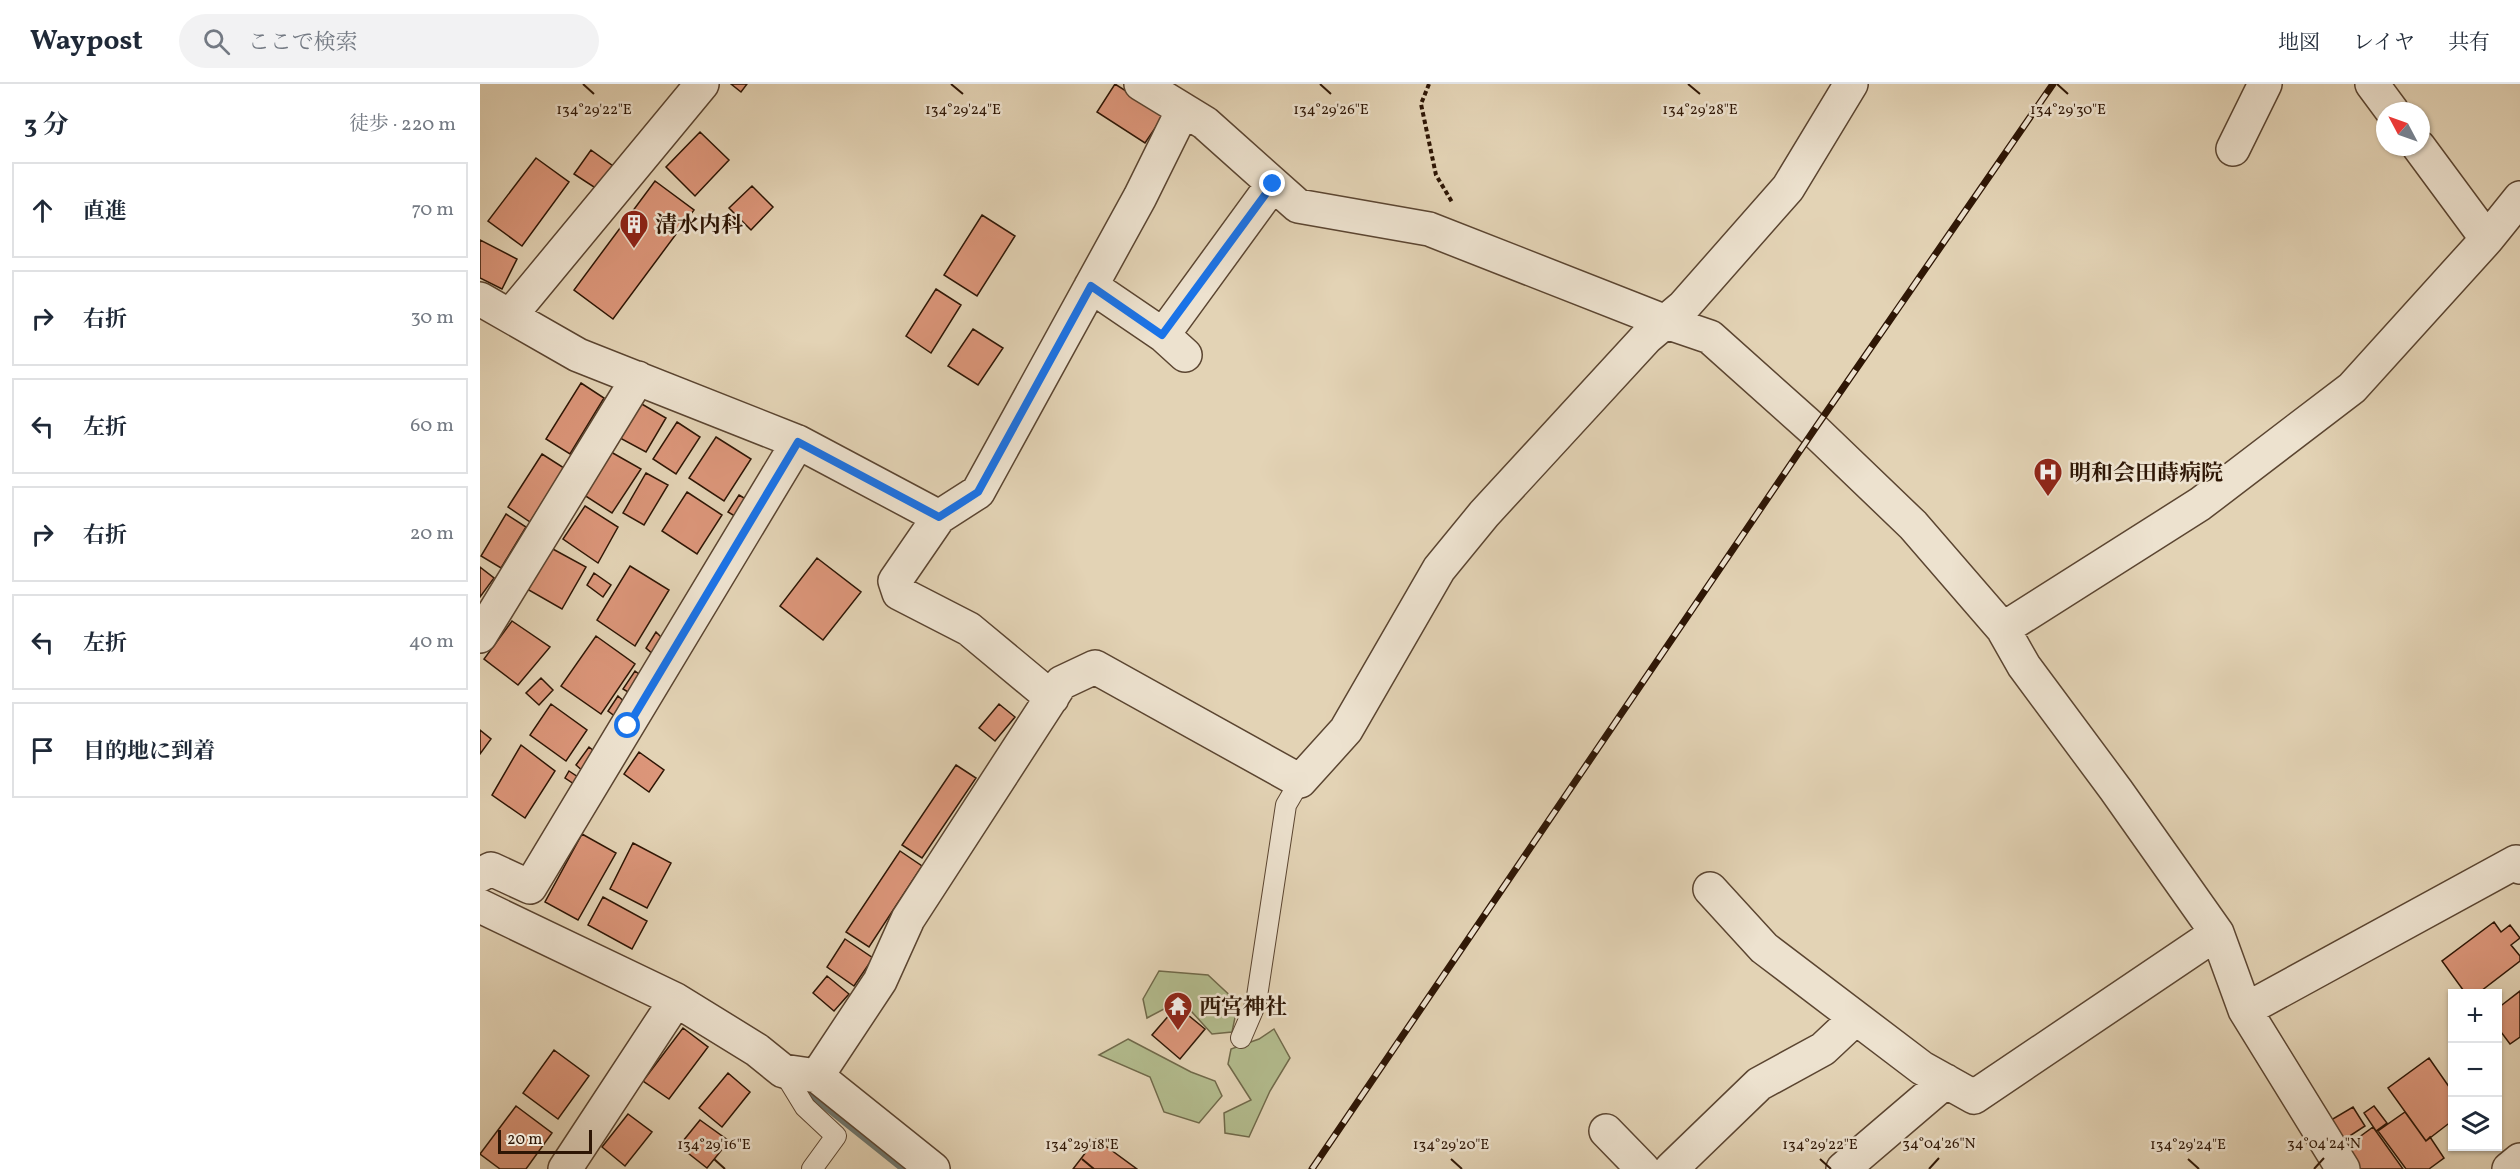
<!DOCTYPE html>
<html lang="ja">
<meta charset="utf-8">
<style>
:root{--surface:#fff;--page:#f2f2f3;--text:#1f2937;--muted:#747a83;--line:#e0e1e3}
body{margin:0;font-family:Vollkorn,"Noto Serif JP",serif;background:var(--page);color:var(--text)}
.controls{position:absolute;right:18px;bottom:18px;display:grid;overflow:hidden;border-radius:0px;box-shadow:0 2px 4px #0004}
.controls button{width:54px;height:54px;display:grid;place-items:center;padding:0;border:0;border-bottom:2px solid var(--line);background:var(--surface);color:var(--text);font:30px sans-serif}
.compass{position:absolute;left:1896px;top:18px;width:54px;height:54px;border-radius:50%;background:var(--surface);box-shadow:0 2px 4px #0004;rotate:311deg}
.scale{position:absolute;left:18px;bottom:15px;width:94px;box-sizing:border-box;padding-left:6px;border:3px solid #2e1605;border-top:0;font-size:16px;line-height:21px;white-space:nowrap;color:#2e1605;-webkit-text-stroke:4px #ede2cf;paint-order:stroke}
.stop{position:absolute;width:18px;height:18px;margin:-14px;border:4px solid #1a73e8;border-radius:50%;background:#fff}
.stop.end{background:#1a73e8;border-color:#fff;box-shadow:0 2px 6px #0008}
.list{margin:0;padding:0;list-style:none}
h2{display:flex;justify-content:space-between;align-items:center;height:78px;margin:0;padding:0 24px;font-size:26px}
h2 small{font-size:20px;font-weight:400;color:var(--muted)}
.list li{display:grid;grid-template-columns:39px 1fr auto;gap:18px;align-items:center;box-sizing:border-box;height:96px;margin:0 12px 12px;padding:0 12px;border:2px solid var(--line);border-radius:0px}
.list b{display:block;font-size:22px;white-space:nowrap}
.list em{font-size:20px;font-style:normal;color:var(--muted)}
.icon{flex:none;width:33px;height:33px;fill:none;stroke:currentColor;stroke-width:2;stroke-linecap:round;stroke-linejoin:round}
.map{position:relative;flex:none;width:2040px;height:1085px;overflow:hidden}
header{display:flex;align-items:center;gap:36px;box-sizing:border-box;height:84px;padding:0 30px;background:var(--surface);border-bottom:2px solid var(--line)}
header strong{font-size:28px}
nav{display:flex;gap:33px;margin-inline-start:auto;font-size:21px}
.search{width:420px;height:54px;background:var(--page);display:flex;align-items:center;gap:15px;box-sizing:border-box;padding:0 21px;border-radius:33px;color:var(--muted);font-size:22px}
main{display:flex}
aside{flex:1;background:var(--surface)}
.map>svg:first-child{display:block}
.green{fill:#b3bc8e;stroke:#70694a;stroke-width:1.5}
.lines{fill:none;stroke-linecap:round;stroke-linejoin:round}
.stream{stroke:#6d766f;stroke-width:9}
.building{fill:#dc967a;stroke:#2e1605;stroke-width:1.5}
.service-casing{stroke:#5b4531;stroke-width:22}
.minor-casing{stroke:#5b4531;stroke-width:36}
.path{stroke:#2e1605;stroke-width:4;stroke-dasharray:4.5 3;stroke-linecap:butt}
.service{stroke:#ede2cf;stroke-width:20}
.minor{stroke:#ede2cf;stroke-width:33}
.rail-casing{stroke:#2e1605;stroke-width:7}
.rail{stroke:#ede2cf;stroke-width:4.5;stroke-dasharray:14;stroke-linecap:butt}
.route{stroke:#1a73e8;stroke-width:8}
.ticks{fill:none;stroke:#2e1605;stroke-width:2}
.labels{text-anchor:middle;stroke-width:5;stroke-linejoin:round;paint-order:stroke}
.poi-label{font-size:22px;font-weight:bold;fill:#2e1605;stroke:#ede2cf;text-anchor:start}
.ticks-label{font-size:15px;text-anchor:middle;fill:#2e1605;stroke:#ede2cf;stroke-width:5;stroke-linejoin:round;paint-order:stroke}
</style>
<header>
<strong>Waypost</strong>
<div class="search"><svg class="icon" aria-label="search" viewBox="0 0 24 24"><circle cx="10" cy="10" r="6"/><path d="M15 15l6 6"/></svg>ここで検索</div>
<nav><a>地図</a><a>レイヤ</a><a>共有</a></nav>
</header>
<main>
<aside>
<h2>3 分<small>徒歩 · 220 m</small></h2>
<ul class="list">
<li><svg class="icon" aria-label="ahead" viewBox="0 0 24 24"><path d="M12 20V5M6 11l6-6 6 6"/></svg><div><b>直進</b></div><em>70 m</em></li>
<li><svg class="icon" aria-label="right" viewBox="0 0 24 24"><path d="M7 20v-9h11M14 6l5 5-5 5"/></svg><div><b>右折</b></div><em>30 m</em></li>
<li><svg class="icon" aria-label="left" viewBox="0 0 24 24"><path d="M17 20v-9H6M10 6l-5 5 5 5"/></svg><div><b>左折</b></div><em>60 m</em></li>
<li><svg class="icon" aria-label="right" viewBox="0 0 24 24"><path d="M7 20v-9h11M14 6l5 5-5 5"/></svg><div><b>右折</b></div><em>20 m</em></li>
<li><svg class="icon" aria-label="left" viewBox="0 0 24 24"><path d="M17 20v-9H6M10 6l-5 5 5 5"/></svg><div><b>左折</b></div><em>40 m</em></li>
<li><svg class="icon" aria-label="arrive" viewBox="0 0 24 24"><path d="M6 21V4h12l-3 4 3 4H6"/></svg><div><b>目的地に到着</b></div></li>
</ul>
</aside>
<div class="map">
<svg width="2040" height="1085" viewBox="0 0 2040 1085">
<rect width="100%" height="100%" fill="#e3d3b5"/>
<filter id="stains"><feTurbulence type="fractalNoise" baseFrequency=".00333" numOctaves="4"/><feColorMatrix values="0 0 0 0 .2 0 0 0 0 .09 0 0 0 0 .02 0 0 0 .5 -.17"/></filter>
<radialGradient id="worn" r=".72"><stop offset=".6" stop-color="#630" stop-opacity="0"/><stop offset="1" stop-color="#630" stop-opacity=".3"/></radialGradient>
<!-- green -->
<path class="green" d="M679,887l49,4 30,28 -6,29 -20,2 -31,-34 -34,18 -4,-19z
M794,945l16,29 -20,33 -21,46 -24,-4 -1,-20 27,-13 -23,-36 3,-15 28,-10z
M648,955l63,33 24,9 7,15 -23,27 -35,-11 -14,-35 -51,-22z"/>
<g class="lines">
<!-- stream -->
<path class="stream" d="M325,1000l10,13 90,72"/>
</g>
<!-- building -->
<path class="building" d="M251,0h16l-6,8z
M635,0l49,31 -19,28 -48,-31z
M220,48l29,28 -34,36 -29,-29z
M111,66l22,16 -16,23 -23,-15z
M56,74l33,24 -47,64 -34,-25z
M175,97l39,29 -81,109 -39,-29z
M272,102l21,21 -22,23 -22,-22z
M502,131l33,21 -38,60 -33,-21z
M0,156l37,19 -15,30 -22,-11z
M456,205l25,16 -30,48 -25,-17z
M493,245l30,19 -25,37 -30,-19z
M101,299l23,15 -34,56 -24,-15z
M160,319l26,15 -20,34 -26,-14z
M197,338l23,15 -24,37 -23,-15z
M236,353l35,22 -27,42 -35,-23z
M131,368l30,17 -29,44 -28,-18z
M62,370l22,14 -34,54 -22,-15z
M166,389l22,12 -24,40 -21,-12z
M207,408l35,23 -25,39 -35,-23z
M259,411l10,6 -11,17 -10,-6z
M105,422l33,21 -20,36 -35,-24z
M26,430l20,13 -25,41 -20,-12z
M71,464l35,19 -24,42 -35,-20z
M337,474l44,34 -38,48 -43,-34z
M150,482l39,24 -34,56 -38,-26z
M0,483l14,11 -14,19z
M114,489l17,12 -8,12 -16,-12z
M32,537l38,26 -32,38 -34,-26z
M176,548l8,8 -10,15 -8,-7z
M116,552l39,28 -34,50 -40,-28z
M155,587l9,7 -11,17 -10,-6z
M61,594l12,12 -14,15 -13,-12z
M138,612l9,8 -11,13 -8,-6z
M71,620l36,26 -21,31 -36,-26z
M519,620l16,13 -20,24 -16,-13z
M0,646l11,9 -11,15z
M41,661l34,26 -30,47 -33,-23z
M109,663l10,8 -14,18 -9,-8z
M159,668l25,18 -15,22 -25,-18z
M476,681l20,13 -54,80 -20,-13z
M89,687l9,6 -4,7 -9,-6z
M102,750l34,19 -38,67 -33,-18z
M153,759l38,20 -24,45 -37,-19z
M420,767l22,15 -53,81 -23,-15z
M123,813l44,24 -15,28 -44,-24z
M2014,838l7,10 9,-7 10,13 -9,7 9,11v5l-43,33h-11l-24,-33z
M365,855l28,19 -19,28 -27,-19z
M347,892l22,18 -15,17 -21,-18z
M2040,907v46l-10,7 -12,-16v-20z
M697,922l28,23 -25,30 -28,-24z
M203,944l25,19 -39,52 -26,-18z
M74,966l35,26 -31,43 -35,-26z
M1949,974l23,33v30l-26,20 -38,-53z
M248,989l22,19 -28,35 -23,-19z
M36,1022l36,27 -26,36h-26l-20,-15z
M1894,1022l13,17 -11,8 -12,-18z
M1873,1023l12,19 -26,17 -13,-20z
M1925,1028l21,29 4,-4 14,21 -15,11h-23l-28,-38z
M148,1030l24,18 -27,34 -23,-19z
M220,1036l29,21 -22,27 -28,-22z
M1893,1043l30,42h-52l-12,-17z
M616,1055l41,30h-64z"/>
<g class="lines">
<!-- service casing -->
<g class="service-casing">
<path id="service" d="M761,954l15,-35 30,-198 14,-24
M303,987l22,36 31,29 -24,33"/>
</g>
<!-- minor casing -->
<g class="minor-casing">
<path id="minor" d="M661,0l64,39 93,83 131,23 237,93 44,15 104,93 99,95 90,104 21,37 92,124 101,143 28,77 98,159
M1892,0l20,27
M1939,63l68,92
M1753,65l32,-65
M611,202l72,49 22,20
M0,215l98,56 220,87 -268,445 -39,-18 -11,6
M30,232l192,-232
M683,251l110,-151
M318,358l141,75 -44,64 4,12 70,36 83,69
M459,433l39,-25 162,-295 43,-87
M1523,545l197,-125 152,-116 135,-149 33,-41
M0,552l158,-258
M1230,805l54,59 158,120 52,29 243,-164
M0,822l196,94 81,50 26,21 34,5 116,93
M1765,926l271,-148 4,5
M337,992l63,-95 28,-62 153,-236 34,-16 205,114 46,-51 93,-161 45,-55 162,-176 38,-32 104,-118 63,-104
M1126,1047l37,38
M85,1085l111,-169
M1191,1085l88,-85 64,-35 33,-31
M1363,1085l103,-88
M2029,1085l11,-9"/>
</g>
<!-- path -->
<path class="path" d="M949,0l-8,20 15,71 16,27"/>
<!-- service -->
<use href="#service" class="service"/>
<!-- minor -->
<use href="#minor" class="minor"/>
<!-- rail casing -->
<g class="rail-casing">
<path id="rail" d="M832,1085l502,-739 239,-346"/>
</g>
<!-- rail -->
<use href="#rail" class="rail"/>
</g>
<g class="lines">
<!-- route -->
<path class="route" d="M148,642l170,-284 141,75 39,-25 113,-206 71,49 111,-151"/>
</g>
<!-- ticks -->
<path class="ticks" d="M103,0l11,10M471,0l12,10M840,0l11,10M1208,0l12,10M1577,0l11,10M234,1075l11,10M602,1075l12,10M971,1075l11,10M1340,1075l11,10M1708,1075l11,10M1449,1085l10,-11M1834,1085l10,-11"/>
<!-- icons -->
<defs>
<g id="building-pin" transform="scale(1.5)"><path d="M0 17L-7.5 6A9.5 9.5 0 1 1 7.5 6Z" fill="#8f2418" stroke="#ede2cf"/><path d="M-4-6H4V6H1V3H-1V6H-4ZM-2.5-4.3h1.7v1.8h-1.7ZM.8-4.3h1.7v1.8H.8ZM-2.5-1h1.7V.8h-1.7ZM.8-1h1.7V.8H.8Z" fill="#fff"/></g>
<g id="hospital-pin" transform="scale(1.5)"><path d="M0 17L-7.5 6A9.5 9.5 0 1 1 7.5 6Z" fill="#8f2418" stroke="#ede2cf"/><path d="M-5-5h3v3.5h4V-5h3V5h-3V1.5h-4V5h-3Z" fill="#fff"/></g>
<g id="temple-pin" transform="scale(1.5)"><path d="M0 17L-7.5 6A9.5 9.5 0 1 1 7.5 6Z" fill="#8f2418" stroke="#ede2cf"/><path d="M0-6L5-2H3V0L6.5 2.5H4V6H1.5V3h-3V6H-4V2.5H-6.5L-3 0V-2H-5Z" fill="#fff"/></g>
</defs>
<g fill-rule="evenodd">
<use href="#building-pin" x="154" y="140"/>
<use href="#hospital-pin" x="1568" y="388"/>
<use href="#temple-pin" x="698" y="922"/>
</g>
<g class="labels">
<!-- poi labels -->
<g class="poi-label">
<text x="175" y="148">清水内科</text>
<text x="1589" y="396">明和会田蒔病院</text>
<text x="719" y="930">西宮神社</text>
</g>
</g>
<g class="ticks-label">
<text x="1588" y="30">134°29'30"E</text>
<text x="114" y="30">134°29'22"E</text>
<text x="483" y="30">134°29'24"E</text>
<text x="851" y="30">134°29'26"E</text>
<text x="1220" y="30">134°29'28"E</text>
<text x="1459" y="1064">34°04'26"N</text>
<text x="1844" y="1064">34°04'24"N</text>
<text x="234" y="1065">134°29'16"E</text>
<text x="602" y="1065">134°29'18"E</text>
<text x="971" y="1065">134°29'20"E</text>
<text x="1340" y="1065">134°29'22"E</text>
<text x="1708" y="1065">134°29'24"E</text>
</g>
<rect width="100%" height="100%" filter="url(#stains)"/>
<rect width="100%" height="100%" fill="url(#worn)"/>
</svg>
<div class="controls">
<button>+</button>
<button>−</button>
<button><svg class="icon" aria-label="layers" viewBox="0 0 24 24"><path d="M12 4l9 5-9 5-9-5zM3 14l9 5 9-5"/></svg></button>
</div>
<svg class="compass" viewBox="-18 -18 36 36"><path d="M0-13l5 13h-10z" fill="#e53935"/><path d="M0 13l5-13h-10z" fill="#747a83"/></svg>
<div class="scale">20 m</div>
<div class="stop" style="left:148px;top:642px"></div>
<div class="stop end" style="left:793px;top:100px"></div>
</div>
</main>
